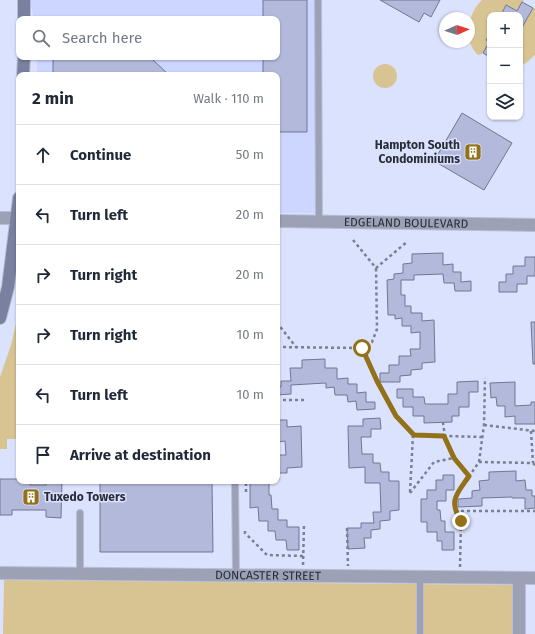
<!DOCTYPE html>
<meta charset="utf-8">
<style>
:root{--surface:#fff;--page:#f6f6f7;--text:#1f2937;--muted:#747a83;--line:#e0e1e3}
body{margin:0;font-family:"Fira Sans",sans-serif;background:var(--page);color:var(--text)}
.controls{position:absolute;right:12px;top:12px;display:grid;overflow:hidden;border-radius:8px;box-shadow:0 1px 3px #0004}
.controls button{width:36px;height:36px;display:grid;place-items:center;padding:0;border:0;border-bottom:1px solid var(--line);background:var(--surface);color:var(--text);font:20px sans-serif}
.compass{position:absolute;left:439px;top:12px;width:36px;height:36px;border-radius:50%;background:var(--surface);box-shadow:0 1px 3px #0004;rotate:87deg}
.stop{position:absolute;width:12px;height:12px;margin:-9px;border:3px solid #927118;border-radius:50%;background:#fff}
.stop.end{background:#927118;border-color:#fff;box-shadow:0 1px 4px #0008}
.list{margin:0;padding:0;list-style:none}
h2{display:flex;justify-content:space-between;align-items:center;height:52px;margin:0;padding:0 16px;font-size:17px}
h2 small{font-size:13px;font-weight:400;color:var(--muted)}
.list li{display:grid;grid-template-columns:26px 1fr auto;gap:12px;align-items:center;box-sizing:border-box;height:60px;padding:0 16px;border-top:1px solid var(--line)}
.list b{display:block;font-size:15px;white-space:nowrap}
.list em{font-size:13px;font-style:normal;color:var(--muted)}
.icon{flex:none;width:22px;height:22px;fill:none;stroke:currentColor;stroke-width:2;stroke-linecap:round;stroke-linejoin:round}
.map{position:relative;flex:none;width:535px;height:634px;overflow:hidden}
.search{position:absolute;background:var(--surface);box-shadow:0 1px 3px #0004;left:16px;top:16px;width:264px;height:44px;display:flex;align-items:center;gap:10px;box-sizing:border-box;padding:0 14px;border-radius:8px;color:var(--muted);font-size:15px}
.panel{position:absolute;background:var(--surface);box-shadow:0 1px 3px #0004;left:16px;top:72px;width:264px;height:412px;border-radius:8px}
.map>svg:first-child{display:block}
.built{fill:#cdd6ff}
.green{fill:#d8c393}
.building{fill:#b2b9da;stroke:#707695}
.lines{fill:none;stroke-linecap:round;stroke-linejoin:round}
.lane-casing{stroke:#b7bed6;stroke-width:8}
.street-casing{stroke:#b7bed6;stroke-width:14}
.secondary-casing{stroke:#b7bed6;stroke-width:14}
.path{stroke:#7a7f92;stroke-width:2.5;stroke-dasharray:3 3;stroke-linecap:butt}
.lane{stroke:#9ca1b6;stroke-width:6}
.street{stroke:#9ca1b6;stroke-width:12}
.secondary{stroke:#7a81a0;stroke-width:12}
.route{stroke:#927118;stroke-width:5}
.labels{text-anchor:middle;stroke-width:3;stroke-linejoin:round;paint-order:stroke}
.poi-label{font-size:12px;font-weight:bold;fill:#292c39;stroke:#dbe2fd;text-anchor:end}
.street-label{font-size:12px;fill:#292c39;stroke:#dbe2fd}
</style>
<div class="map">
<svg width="535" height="634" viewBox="0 0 535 634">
<rect width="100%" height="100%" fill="#dbe2fd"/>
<!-- built -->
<path class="built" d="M31,0h287l-1,213h-40v-138h-240v-18h240v-38h-243l-3,-13z"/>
<!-- green -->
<path class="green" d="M482,0h42l-7,11 -11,-6 -5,10h-11v19l-4,6 3,2 -7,12 -4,1c-16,-14 -10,-42 4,-55z
M533,8h2v47l-9,8 -6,3v-35z
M373 76a12 12 0 1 1 24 0a12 12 0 1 1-24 0Z
M19,311v128h-12v10h-7v-72l11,-32z
M4,580l510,5v49h-511z"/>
<!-- building -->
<path class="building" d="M263,0h44v132h-30v-57h-14v-18h14v-38h-14z
M380,0h60l-9,17 -7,-4 -5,9z
M522,2l11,6 -13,23v-16h-19l5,-10 11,6z
M490,34v23l-7,-4 6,-11 -3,-2z
M53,57h99v2l17,16h-116z
M462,113l50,30 -28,47 -50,-29z
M443,253v12l10,-1v8h8v10l10,-1v10h-16l-1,-8h-10l-1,-9 -29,1v5h-13v15h4v11h6v7h11v8l12,-1 1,42 -13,1v6l-11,1v5l-11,1v6h-20v-9h9v-8h10v-9h12l-1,-7h10v-17l-9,1v-7h-9v-8l-7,1v-4h-7l-1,-35 7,-1v-5l9,-1v-9l9,-1v-9z
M525,257h10v19h-8v8h-10v8h-18v-10h7v-8h7v-8h12z
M531,322h4v42h-2z
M325,359v9h12v11l11,-1v6h9v9l9,-1v10h9v7l-18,1 -1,-9 -8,1 -1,-7h-12l-1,-8 -8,1v-5l-35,2v9l-14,1v-8h4v-6h10l-1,-13h12v-8z
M478,381v11h-9v15h-10v9h-7v6l-28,1v-7h-11v-9h-10v-9h-6v-9h16v8h11l1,7h23v-10h9v-12z
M515,382v24l16,-1v-3h4v22h-20v-8l-10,1v-11h-8l-1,-9 -5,1 -1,-15z
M277,417v3h10v7l14,-1 1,41 -15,1v5h-8v7h-2v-25h9l-1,-14 -7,1z
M380,418l1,11h-10v8h-10l1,17h11v9h7l1,9h8v9h10v29l-9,1v9l-10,1v8l-9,1v8h-7l1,10 -17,1 -1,-21h14v-5h13l-1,-11h8l-1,-29h-15v-16l-16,1 -1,-42h15v-7z
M516,471v10l9,-1 1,10h6v6h3v12l-10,1v-11h-13v-1l-30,1v8l-24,1v-8l14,-1v-7l8,-1 -1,-9 10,-1v-8z
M443,475h11v15h-8v11h-9v9h3l1,11h4v11h9v18h-12v-9h-5v-9h-10v-10h-6v-23h6v-9h9v-10h7z
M0,479h19v2h11v4h16l1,-4h15l-1,37 -15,-1v-7h-34v5h-12z
M100,481h112l1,71h-113z
M250,481h19v14h2l1,14h6v11h9v7h12v23h-12l-1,-10h-10l-1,-9h-7v-10h-9l-1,-14 -8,1z"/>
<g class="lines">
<!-- lane casing -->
<g class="lane-casing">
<path id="lane" d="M318,0l1,221
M235,481l1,93
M80,513v60
M420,634v-58"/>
</g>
<!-- street casing -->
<g class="street-casing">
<g id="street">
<path d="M0,218h19"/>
<path id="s1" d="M277,221l258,4"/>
<path id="s2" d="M0,573l535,5"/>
<path d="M519,634v-56"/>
</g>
</g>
<!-- secondary casing -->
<g class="secondary-casing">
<path id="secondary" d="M24,19v-19
M23,75l1,-18
M0,318l8,-31 11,-89"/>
</g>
<!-- path -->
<path class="path" d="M353,240l23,28 32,-27
M277,250l1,74 18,23
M277,347l85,1 10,-6 5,-13 -1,-61
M362,348l15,33 19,35 17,19 70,2
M277,400h27
M443,422c2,24 12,36 26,54
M484,425l51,6
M531,431l2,32
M479,462l5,-37 1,-47
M246,492v-11
M410,492l3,-57
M410,493l24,-31 20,-4
M455,511h80
M347,528l1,38
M245,531v2l22,22 37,1
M303,565l1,-41
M460,567l1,-46 -6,-10v-14l24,-35 54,1 2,2"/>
<!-- lane -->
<use href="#lane" class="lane"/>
<!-- street -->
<use href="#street" class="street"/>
<!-- secondary -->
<use href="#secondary" class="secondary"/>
</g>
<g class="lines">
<!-- route -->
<path class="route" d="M362,348l15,33 19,35 18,19 30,1 10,22 15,18c-12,18 -21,24 -8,45"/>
</g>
<!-- icons -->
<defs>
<g id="building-square" transform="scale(0.9)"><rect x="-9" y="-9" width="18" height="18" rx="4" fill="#927118" stroke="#dbe2fd"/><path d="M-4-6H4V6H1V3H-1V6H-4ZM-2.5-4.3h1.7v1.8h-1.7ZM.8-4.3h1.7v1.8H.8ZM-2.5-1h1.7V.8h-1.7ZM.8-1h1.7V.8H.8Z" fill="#fff"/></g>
</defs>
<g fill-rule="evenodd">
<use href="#building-square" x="473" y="152"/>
<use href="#building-square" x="31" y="497"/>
</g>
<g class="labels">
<!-- poi labels -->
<g class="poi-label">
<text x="460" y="149">Hampton South<tspan x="460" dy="14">Condominiums</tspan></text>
<text x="44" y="501" text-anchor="start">Tuxedo Towers</text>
</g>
<!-- street labels -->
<g class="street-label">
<text dy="4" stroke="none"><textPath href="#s1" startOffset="129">EDGELAND BOULEVARD</textPath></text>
<text dy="4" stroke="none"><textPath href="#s2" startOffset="268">DONCASTER STREET</textPath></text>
</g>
</g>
</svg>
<div class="controls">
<button>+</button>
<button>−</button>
<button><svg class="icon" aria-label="layers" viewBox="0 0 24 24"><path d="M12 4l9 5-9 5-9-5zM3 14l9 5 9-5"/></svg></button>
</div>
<svg class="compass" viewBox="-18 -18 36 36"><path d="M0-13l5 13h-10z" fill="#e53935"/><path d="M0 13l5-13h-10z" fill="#747a83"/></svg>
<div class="stop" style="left:362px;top:348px"></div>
<div class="stop end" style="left:461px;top:521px"></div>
<div class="search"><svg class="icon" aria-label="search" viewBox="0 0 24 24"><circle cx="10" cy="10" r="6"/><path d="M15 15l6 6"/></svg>Search here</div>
<section class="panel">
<h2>2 min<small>Walk · 110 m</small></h2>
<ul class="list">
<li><svg class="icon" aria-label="ahead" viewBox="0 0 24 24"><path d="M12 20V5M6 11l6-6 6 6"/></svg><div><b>Continue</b></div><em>50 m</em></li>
<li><svg class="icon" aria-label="left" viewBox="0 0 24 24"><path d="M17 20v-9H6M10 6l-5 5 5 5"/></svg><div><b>Turn left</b></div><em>20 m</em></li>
<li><svg class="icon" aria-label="right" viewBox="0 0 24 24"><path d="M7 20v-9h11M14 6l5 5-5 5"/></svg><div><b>Turn right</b></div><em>20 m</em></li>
<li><svg class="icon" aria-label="right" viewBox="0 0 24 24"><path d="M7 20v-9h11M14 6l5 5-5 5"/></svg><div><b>Turn right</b></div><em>10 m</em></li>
<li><svg class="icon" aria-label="left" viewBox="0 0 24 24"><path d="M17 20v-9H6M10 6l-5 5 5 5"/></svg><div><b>Turn left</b></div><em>10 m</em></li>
<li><svg class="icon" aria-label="arrive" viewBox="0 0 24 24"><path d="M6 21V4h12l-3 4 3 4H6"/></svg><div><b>Arrive at destination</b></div></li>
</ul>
</section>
</div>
